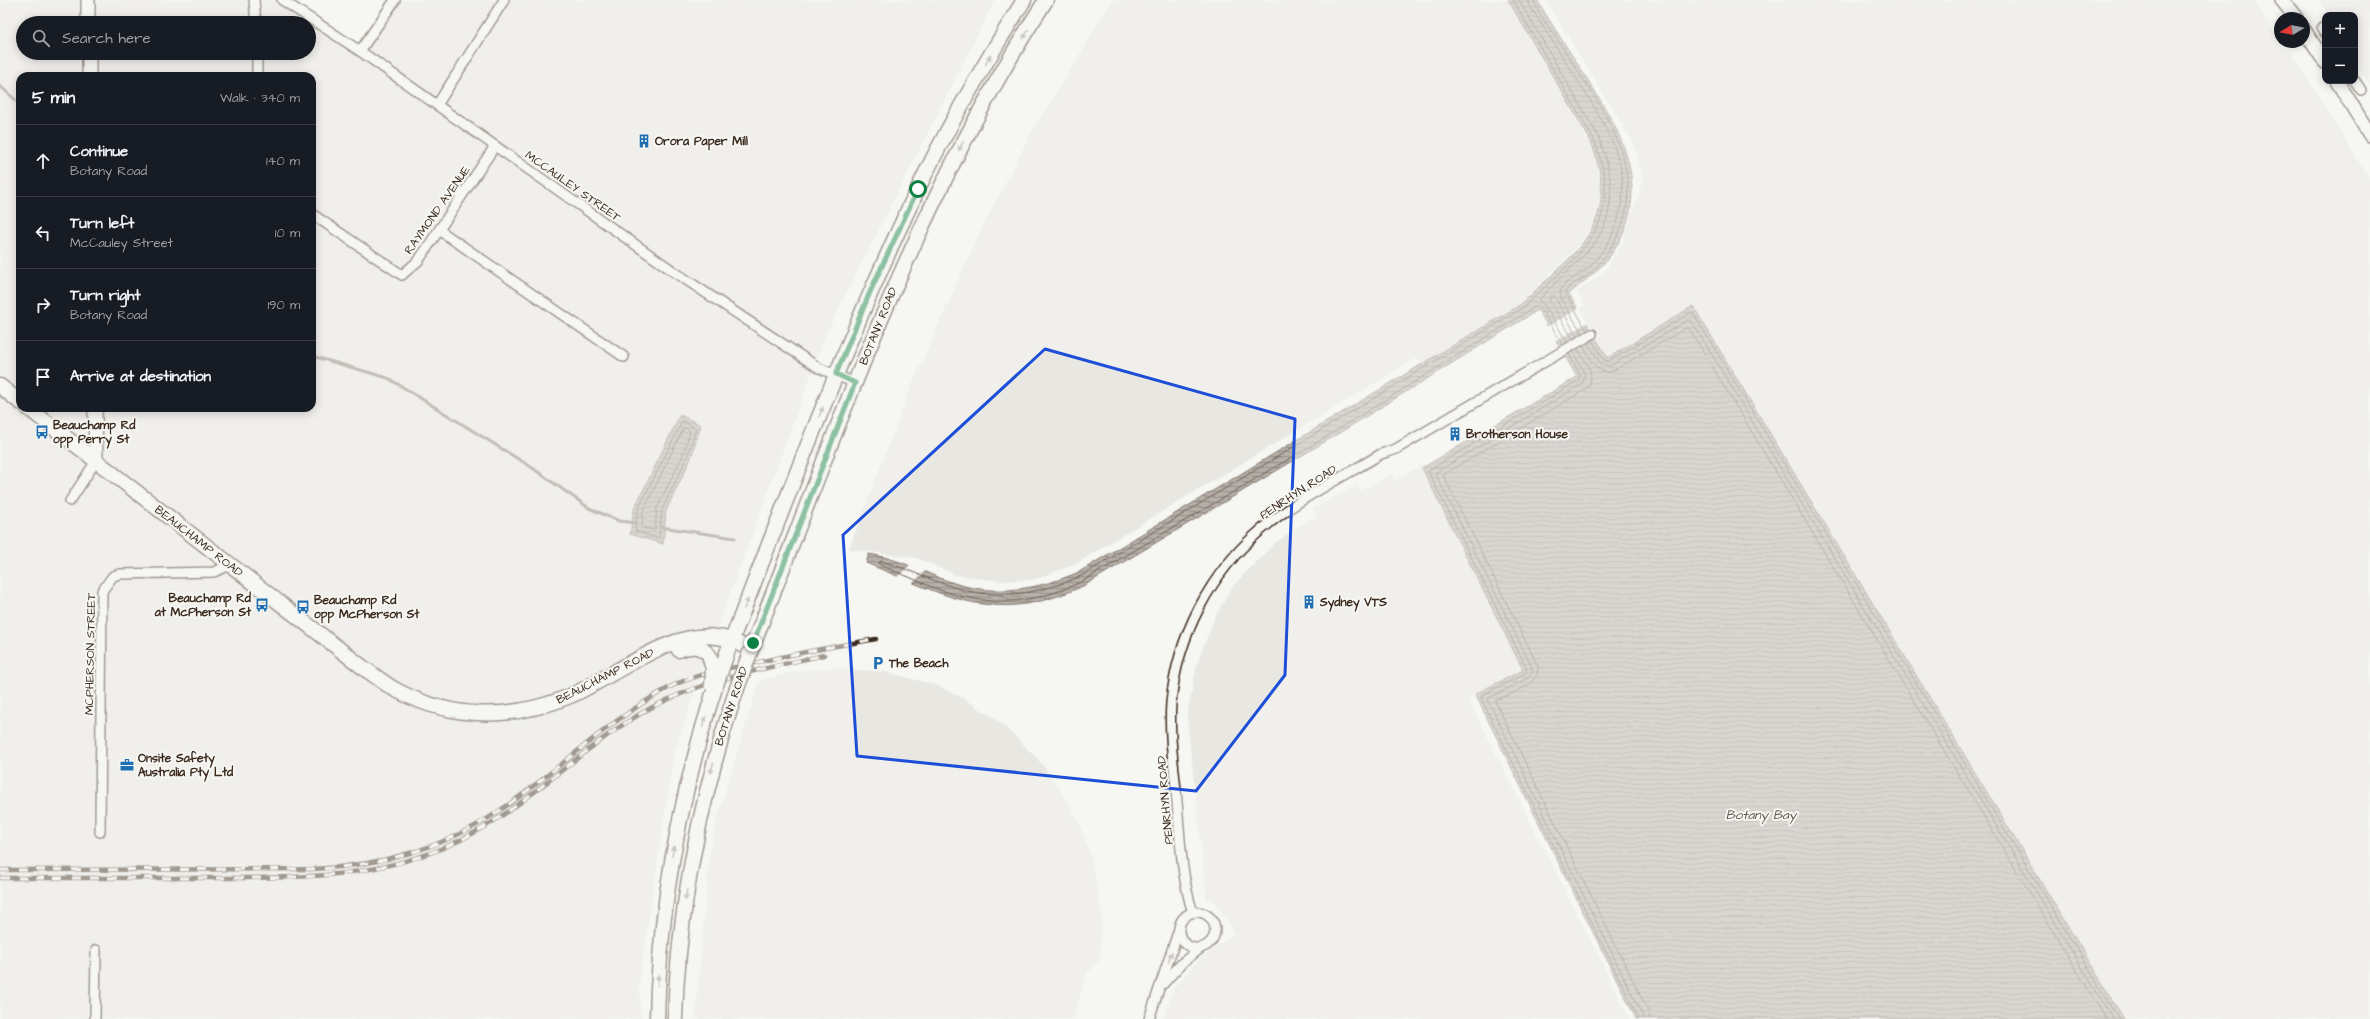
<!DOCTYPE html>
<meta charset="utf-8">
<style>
:root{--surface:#171b24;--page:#20242c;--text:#f1f3f6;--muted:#9ea1a6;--line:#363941}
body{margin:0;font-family:"Architects Daughter",sans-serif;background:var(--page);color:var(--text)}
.controls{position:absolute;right:12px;top:12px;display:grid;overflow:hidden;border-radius:8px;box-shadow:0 2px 10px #0003}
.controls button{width:36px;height:36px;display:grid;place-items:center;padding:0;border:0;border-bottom:1px solid var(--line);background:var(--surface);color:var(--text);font:20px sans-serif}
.compass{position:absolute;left:2274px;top:12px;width:36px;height:36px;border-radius:50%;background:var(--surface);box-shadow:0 2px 10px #0003;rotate:260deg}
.stop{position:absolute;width:12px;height:12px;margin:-9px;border:3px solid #0b8043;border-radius:50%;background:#fff}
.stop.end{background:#0b8043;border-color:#fff;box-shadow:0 1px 4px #0008}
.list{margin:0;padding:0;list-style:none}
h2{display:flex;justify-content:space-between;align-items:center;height:52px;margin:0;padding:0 16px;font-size:17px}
h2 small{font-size:13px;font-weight:400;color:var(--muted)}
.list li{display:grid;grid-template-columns:26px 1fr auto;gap:12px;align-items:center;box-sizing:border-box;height:72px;padding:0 16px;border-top:1px solid var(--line)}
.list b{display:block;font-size:15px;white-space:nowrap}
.list p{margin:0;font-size:13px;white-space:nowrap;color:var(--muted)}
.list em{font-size:13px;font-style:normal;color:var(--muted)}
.icon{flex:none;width:22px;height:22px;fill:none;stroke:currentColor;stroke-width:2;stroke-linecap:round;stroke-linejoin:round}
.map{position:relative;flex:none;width:2370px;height:1019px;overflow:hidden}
.search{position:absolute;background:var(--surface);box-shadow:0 2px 10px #0003;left:16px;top:16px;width:300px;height:44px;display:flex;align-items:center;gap:10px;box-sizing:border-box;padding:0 14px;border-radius:22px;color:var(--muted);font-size:15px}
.panel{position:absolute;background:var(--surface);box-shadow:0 2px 10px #0003;left:16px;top:72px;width:300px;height:340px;border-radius:12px}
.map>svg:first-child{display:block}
.built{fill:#e8e7e2;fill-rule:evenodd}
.water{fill:url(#water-rules);stroke:#857a71}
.pier{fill:#f6f6f2}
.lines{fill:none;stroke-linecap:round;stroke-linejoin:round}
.shore{stroke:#6c6056;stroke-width:1}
.stream{stroke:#857a71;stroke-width:3}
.street-casing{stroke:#3b2a1e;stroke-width:12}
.secondary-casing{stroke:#3b2a1e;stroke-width:16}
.primary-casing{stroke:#3b2a1e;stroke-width:17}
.street{stroke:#f6f6f2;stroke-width:9}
.secondary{stroke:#f6f6f2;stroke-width:13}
.primary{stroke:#f6f6f2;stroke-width:14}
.rail-casing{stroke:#3b2a1e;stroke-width:4.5}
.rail{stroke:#f6f6f2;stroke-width:3;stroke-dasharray:9;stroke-linecap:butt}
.primary-bridge-casing{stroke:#3b2a1e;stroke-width:17;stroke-linecap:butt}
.primary-bridge{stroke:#f6f6f2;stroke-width:14}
.oneway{fill:#989088}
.route{stroke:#0b8043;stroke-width:5}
.marked{fill:none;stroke:#1d4ed8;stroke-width:3;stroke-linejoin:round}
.labels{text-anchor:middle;stroke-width:4;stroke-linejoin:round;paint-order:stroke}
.poi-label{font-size:12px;font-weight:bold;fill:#3b2a1e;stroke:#f6f6f2;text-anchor:start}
.street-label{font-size:12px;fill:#3b2a1e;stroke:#f6f6f2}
.water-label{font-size:13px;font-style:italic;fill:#605248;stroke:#f6f6f2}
</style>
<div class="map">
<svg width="2370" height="1019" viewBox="0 0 2370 1019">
<defs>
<pattern id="water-rules" width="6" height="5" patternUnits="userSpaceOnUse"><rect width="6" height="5" fill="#b6b0a9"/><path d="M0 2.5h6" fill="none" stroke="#958f89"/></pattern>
</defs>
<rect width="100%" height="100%" fill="#f6f6f2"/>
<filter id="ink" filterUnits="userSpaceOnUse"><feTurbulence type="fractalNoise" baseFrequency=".025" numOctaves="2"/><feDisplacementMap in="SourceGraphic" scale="8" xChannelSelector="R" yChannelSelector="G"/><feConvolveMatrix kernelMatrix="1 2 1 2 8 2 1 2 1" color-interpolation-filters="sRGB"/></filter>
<g filter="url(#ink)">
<!-- built -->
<path class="built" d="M0,0h282l78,51 35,-51h600l-169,334 -126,341 -26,80 -35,229 2,35h-641zM23,23h286v30h-286zM20,76h292v332h-292z
M1113,0h394l77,133 14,30 3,35 -9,29 -17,22 -54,53 -100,62 -4,-6 -344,207 -37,14 -35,2 -45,-6 -39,-17 -68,-9 61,-160 71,-160 48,-92z
M1545,0h709l30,49 6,1 80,130v839h-246l-431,-712 -85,52 -18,-33h-2l-10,-17 7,-3 -8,-14 -7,4 34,-23 19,-32 20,-61 -9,-37z
M2319,0h51v85l-15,-25v-45h-27z
M1424,464l101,206 -55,26 -1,4 161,319h-467l10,-30 27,-30 35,-26 -23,-35 -5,3 -20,-185 10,-52 17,-45 19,-33 41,-42 21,-16 22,-12 -4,-7 44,-24 3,6 31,-17 3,7z
M834,668l52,4 53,14 25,13 30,19 23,20 24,25 19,26 19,34 12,33 11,58 -2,45 -14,16 -13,44h-378l15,-166 5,-28 44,-144 38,-10z"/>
<!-- water -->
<path class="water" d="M1508,0h29c15,25 31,49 47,74 35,55 69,109 32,173 -12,21 -30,32 -47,47l39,64 85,-52 431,713h-488l-161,-325 48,-24 -101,-202 155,-91 -39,-67 -210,130 -243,145c-89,42 -136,12 -219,-22l3,-9c30,4 57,20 85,29 42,14 85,6 125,-11l442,-268c55,-54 103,-79 69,-164z
M680,415l21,10 -10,33 -25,53 -3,33 -33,-10 4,-25z"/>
<!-- pier -->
<path class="pier" d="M1580,308l8,14 -34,20 -8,-15z
M1591,327l7,11 -34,20 -7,-11z
M911,564l15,6 -15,15 -15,-7z"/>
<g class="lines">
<!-- shore -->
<path class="shore" d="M1513,0l80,138c36,87 -13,114 -69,169l-443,269c-41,18 -85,25 -128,11 -25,-8 -48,-19 -72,-26l-3,2c9,6 21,10 31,14 61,29 112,34 174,4l243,-144 209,-130 6,2 22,36
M1519,0l79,136c16,39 21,82 -11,116 -15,16 -33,31 -48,48l6,6 22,36
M1528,0l2,6c16,25 32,50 48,75 33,52 63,98 31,160 -6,10 -14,21 -23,29 -8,6 -21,11 -26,21l1,8 21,34
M1534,0c1,10 17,30 23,39 39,62 100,131 55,207 -6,10 -14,20 -23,28 -7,6 -18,10 -24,18l22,39
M1573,339l-24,-39 2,-4h3l23,40
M1592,340l12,20 5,1 81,-48h3l426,706
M1588,343l13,21 9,2 78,-46h3l422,699
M1583,346c7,11 12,27 28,26l75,-44h3l417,691
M1578,349c7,12 20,27 8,40l-143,86 95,191c2,20 -27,27 -42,34v3l152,308 2,8
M1573,352l12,22 -3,10 -147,89 97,194v6l-4,5 -39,20 -1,2 156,319
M1569,354l11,21 -1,5 -151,91 99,198 -2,5 -43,21 -1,3 158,321
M683,421l13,8 -9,28 -25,53 -3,27 -2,1 -22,-7 3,-21z
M686,428l4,4 -7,23 -26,53 -2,22 -13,-2 1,-16 40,-83z"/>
<!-- stream -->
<path class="stream" d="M0,86l20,18
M312,356l76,22 143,89 58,41 30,13 17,2
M661,527l74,11"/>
<!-- street casing -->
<g class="street-casing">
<path id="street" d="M254,0l2,23
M282,0l78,51 313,220 146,97 36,15
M2322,28l3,5
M360,51l35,-51
M257,53v23
M2355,81l6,9
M437,105l67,-105
M312,214l90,61 17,-15 76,-114
M439,230l185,127
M70,501l26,-40
M100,832l2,-241 11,-15 7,-2 94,-2 16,-7
M1179 930a18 18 0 1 1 36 0a18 18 0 1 1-36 0Z
M1193,913c-13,-40 -13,-82 -17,-123 -3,-28 -7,-58 -5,-87 6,-66 39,-130 90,-173 35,-30 80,-52 120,-76l15,-5 196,-115
M1163,984l20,-22 18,-14
M95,1019l1,-69
M1149,1019l30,-90"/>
</g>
<!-- secondary casing -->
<g class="secondary-casing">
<path id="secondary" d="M88,0v23
M2282,0l14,18
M2304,30l21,32
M89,53v23
M2337,81l33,54
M95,408l1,53"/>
</g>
<!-- primary casing -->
<g class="primary-casing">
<path id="primary" d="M0,386l20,16
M28,408l337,261c11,7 21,16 33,22 55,29 115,29 172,5 44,-19 99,-66 147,-59 12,1 23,7 34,13 87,-222 164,-449 295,-650
M729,647c60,-153 117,-308 188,-456 31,-66 69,-130 107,-191
M679,650c12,-5 21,-5 30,5
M657,1019c2,-110 22,-217 55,-322
M675,1019c3,-112 26,-222 61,-328"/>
</g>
<!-- street -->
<use href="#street" class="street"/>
<!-- secondary -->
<use href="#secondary" class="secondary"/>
<!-- primary -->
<use href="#primary" class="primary"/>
<!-- rail casing -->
<g class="rail-casing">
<path id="rail" d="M0,870l314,-1c65,-3 131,-21 185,-58 58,-39 109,-91 171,-124 26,-13 55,-18 84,-24 40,-9 81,-17 122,-24
M0,878c66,0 133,0 199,0 84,0 164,3 244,-30 75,-31 128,-93 197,-134 56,-33 122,-45 184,-59"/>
</g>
<!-- rail -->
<use href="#rail" class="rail"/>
<!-- primary-bridge casing -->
<g class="primary-bridge-casing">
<path id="primary-bridge" d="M709,655l4,14 -1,16
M736,691l15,-41
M712,697l16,-47"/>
</g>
<!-- primary-bridge -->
<use href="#primary-bridge" class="primary-bridge"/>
</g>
<!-- one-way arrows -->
<defs><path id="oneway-solid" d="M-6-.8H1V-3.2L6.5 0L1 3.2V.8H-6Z"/></defs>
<g class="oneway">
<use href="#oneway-solid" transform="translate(1026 34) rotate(120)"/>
<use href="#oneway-solid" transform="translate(988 60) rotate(-60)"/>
<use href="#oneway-solid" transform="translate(961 146) rotate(117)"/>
<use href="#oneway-solid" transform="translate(821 412) rotate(-68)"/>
<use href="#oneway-solid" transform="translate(746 604) rotate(-68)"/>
<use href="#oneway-solid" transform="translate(704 722) rotate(-73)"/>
<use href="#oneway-solid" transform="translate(712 768) rotate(105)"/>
<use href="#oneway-solid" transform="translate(673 851) rotate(-80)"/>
<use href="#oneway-solid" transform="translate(686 895) rotate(98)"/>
<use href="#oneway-solid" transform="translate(1170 957) rotate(-72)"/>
<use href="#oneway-solid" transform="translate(658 980) rotate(-86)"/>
</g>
</g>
<g class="lines" filter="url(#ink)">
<!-- route -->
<path class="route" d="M753,643l102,-260 -19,-9 34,-82 48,-103"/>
</g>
<!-- marked area -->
<path d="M0 0H2370V1019H0ZM1045,349l250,70 -10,256 -89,116 -339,-35 -14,-221z" fill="#f6f6f2" fill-opacity=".55" fill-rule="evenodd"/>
<path class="marked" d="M1045,349l250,70 -10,256 -89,116 -339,-35 -14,-221z"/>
<!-- icons -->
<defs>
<g id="building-bare" transform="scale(1.08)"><path d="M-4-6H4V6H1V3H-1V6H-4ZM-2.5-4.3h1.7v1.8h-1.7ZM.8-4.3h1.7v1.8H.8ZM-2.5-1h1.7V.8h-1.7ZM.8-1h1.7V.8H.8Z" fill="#1f6fb2" stroke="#f6f6f2" stroke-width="2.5" paint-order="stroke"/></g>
<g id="bus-bare" transform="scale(1.08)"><path d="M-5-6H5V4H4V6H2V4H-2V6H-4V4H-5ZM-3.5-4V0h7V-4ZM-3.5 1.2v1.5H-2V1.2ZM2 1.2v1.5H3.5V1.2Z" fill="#1f6fb2" stroke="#f6f6f2" stroke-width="2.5" paint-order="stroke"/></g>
<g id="parking-bare" transform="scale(1.08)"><path d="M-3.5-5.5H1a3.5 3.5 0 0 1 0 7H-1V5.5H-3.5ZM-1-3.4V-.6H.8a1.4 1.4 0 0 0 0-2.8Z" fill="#1f6fb2" stroke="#f6f6f2" stroke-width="2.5" paint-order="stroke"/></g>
<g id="office-bare" transform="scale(1.08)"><path d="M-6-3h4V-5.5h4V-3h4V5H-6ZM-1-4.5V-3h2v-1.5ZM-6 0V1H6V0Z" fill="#1f6fb2" stroke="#f6f6f2" stroke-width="2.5" paint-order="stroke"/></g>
</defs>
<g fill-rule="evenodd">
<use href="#building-bare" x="644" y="141"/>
<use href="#bus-bare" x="42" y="432"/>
<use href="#building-bare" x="1455" y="434"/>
<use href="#building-bare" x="1309" y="602"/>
<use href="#bus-bare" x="262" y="605"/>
<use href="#bus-bare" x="303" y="607"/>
<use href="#parking-bare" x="878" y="663"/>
<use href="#office-bare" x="127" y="765"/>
</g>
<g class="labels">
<!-- poi labels -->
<g class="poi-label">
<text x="655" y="145">Orora Paper Mill</text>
<text x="53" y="429">Beauchamp Rd<tspan x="53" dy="14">opp Perry St</tspan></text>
<text x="1466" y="438">Brotherson House</text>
<text x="251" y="602" text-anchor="end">Beauchamp Rd<tspan x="251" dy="14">at McPherson St</tspan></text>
<text x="314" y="604">Beauchamp Rd<tspan x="314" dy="14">opp McPherson St</tspan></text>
<text x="1320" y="606">Sydney VTS</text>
<text x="889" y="667">The Beach</text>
<text x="138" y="762">Onsite Safety<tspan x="138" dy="14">Australia Pty Ltd</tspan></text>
</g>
<!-- street labels -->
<g class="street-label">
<text transform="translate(573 186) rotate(35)" y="4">MCCAULEY STREET</text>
<text transform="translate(437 210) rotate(-55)" y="4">RAYMOND AVENUE</text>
<text transform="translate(878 326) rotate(-68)" y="4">BOTANY ROAD</text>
<text transform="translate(1298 492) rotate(-33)" y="4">PENRHYN ROAD</text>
<text transform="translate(199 541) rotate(38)" y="4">BEAUCHAMP ROAD</text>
<text transform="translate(90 654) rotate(-89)" y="4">MCPHERSON STREET</text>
<text transform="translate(605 676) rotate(-27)" y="4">BEAUCHAMP ROAD</text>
<text transform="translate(731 706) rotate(-72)" y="4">BOTANY ROAD</text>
<text transform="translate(1165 800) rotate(-95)" y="4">PENRHYN ROAD</text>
</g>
<!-- water labels -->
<g class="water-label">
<text x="1761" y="819">Botany Bay</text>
</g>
</g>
</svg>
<div class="controls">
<button>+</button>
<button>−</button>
</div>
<svg class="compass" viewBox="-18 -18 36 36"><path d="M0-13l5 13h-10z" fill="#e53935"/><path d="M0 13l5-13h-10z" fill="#9ea1a6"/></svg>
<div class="stop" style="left:918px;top:189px"></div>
<div class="stop end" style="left:753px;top:643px"></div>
<div class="search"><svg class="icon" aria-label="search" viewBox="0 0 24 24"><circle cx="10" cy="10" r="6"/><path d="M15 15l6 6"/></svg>Search here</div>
<section class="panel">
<h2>5 min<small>Walk · 340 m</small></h2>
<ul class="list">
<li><svg class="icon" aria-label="ahead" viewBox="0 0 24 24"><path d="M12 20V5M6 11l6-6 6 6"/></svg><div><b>Continue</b><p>Botany Road</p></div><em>140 m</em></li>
<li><svg class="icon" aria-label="left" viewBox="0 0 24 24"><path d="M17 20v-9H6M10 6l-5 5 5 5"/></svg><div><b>Turn left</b><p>McCauley Street</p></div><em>10 m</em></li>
<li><svg class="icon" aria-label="right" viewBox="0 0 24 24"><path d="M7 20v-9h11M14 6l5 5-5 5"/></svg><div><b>Turn right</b><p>Botany Road</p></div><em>190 m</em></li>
<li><svg class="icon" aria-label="arrive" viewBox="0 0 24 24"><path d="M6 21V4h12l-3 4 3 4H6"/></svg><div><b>Arrive at destination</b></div></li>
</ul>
</section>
</div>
